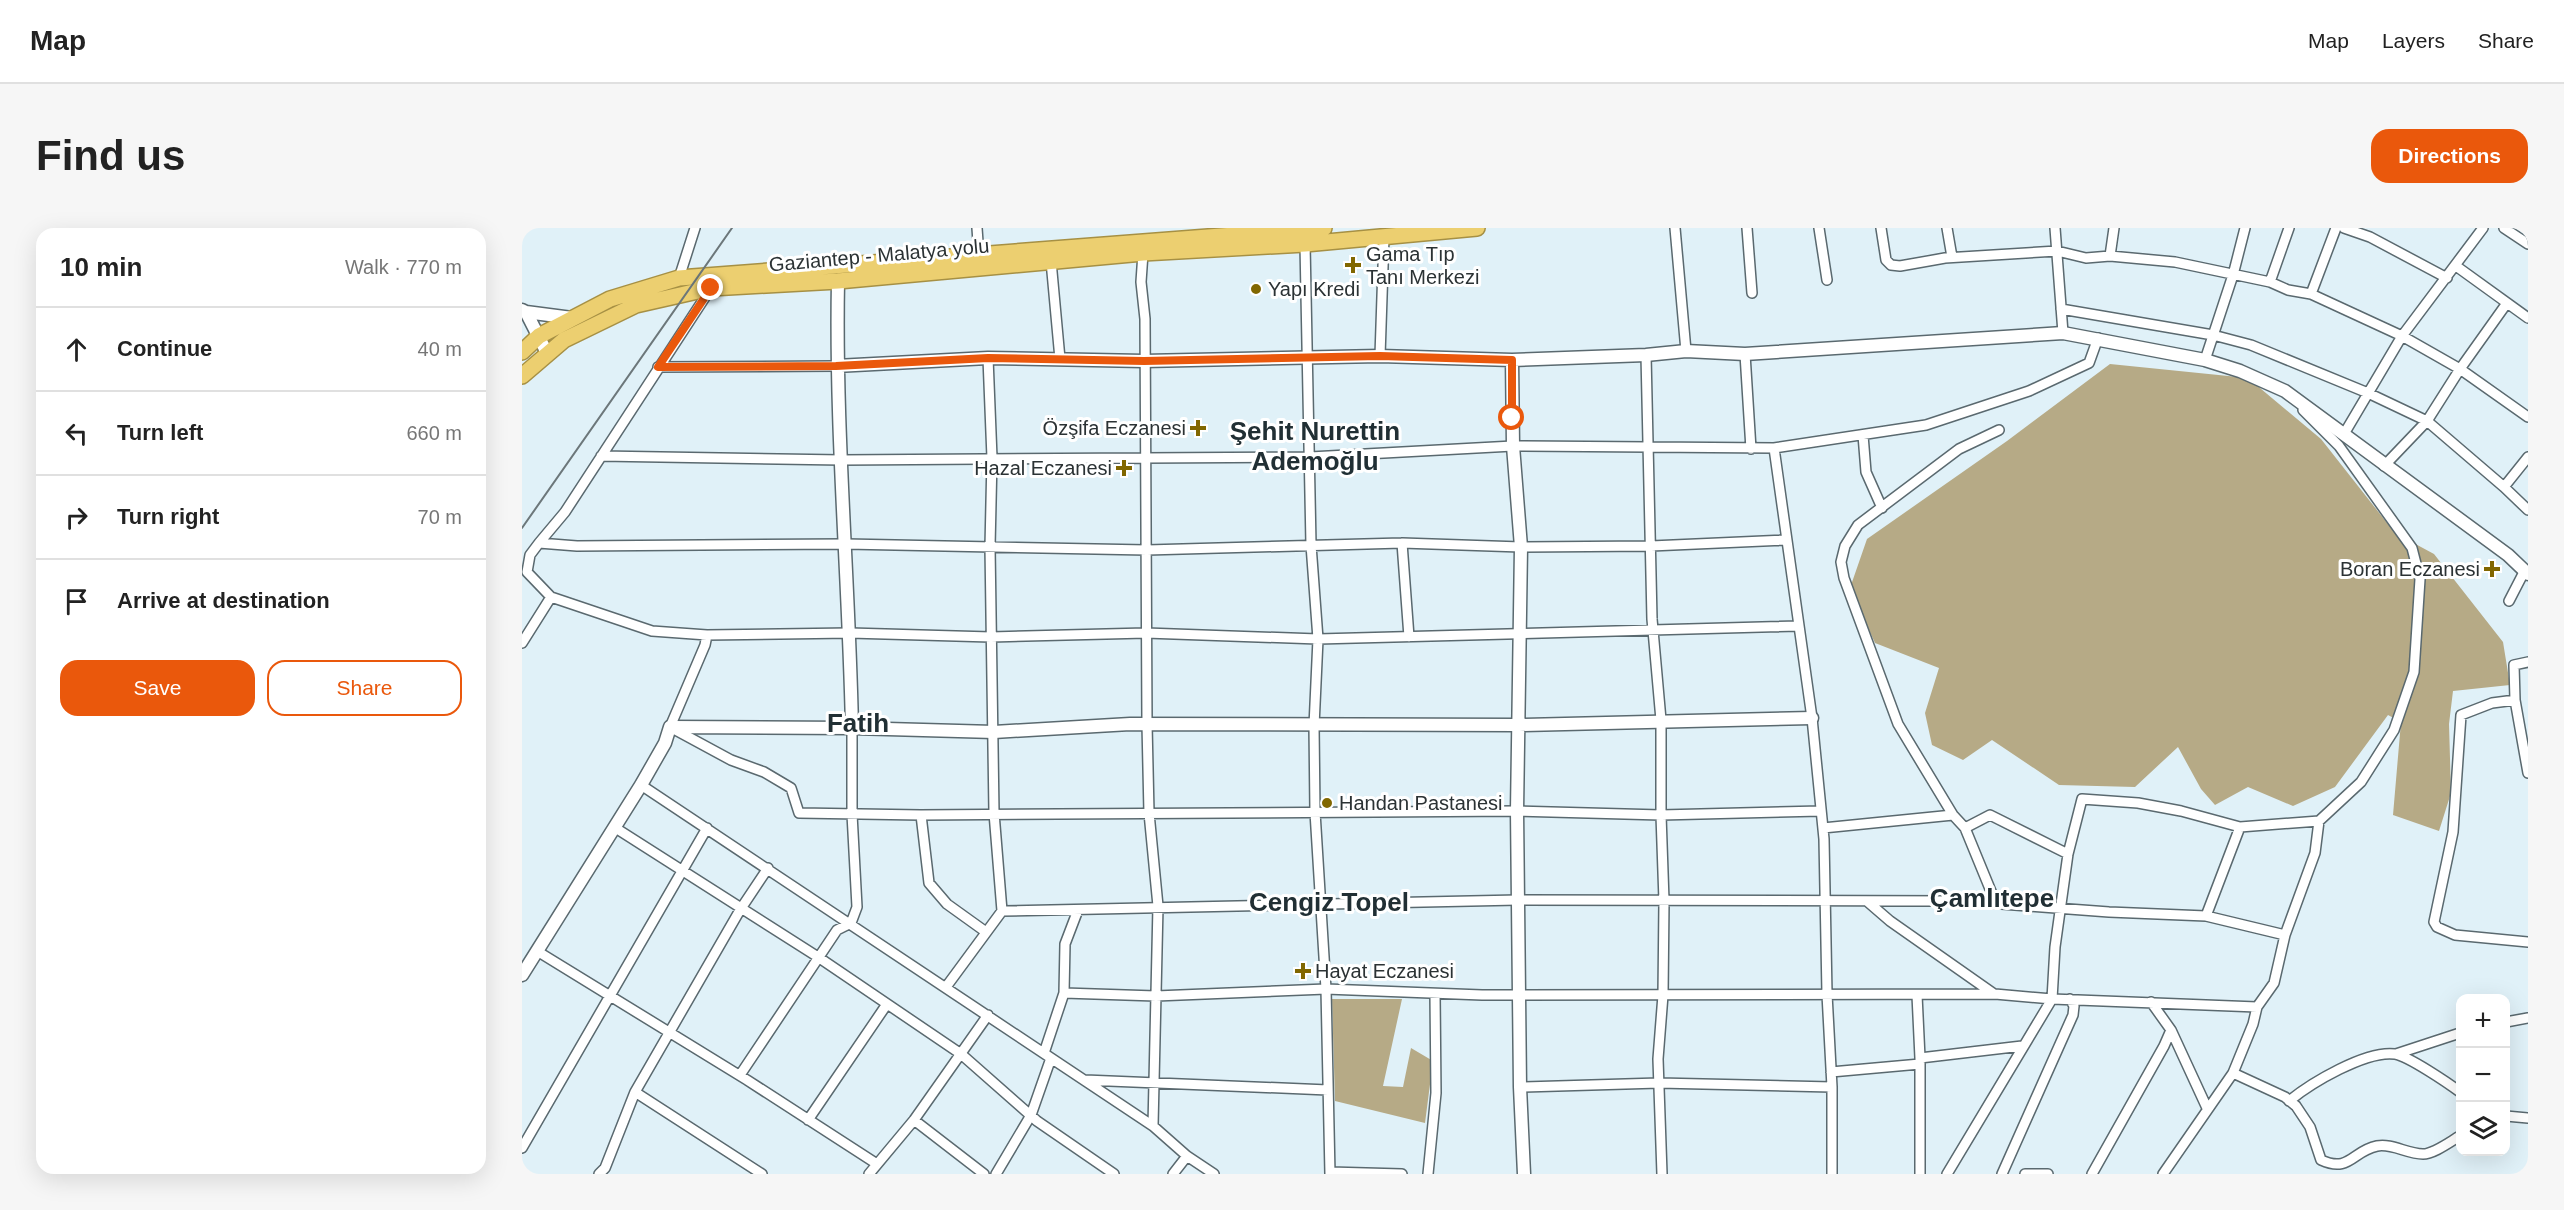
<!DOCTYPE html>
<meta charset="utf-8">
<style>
:root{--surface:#fff;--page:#f6f6f6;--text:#222;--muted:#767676;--line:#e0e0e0;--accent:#ea580c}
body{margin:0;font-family:Arial,sans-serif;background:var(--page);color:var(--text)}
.controls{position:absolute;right:18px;bottom:18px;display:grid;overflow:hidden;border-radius:12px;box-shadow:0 6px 24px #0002}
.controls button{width:54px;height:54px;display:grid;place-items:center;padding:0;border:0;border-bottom:2px solid var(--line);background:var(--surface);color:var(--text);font:30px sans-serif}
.stop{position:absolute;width:18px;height:18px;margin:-14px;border:4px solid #ea580c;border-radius:50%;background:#fff}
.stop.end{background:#ea580c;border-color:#fff;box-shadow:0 2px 6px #0008}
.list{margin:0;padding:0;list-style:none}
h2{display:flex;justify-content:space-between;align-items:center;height:78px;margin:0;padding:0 24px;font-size:26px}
h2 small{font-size:20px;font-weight:400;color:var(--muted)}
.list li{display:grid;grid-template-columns:39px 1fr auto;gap:18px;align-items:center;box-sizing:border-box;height:84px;padding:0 24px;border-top:2px solid var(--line)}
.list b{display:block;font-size:22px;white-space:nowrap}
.list em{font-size:20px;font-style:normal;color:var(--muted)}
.actions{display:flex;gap:12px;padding:18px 24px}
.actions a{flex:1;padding:14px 0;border:2px solid var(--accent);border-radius:18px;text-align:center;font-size:21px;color:var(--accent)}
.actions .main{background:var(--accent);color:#fff}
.icon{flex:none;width:33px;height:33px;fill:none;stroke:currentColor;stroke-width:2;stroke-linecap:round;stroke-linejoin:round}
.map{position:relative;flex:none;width:2006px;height:946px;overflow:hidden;border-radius:18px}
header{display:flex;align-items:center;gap:36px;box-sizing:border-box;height:84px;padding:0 30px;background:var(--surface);border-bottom:2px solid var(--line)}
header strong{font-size:28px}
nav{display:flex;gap:33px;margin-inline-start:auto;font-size:21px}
.intro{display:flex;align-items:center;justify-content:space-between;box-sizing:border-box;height:144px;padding:0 36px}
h1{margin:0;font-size:42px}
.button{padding:15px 27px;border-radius:18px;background:var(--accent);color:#fff;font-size:21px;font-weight:700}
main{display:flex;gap:36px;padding:0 36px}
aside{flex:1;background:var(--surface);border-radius:18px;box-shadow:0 6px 24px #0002}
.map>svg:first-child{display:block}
.forest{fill:#b6aa86}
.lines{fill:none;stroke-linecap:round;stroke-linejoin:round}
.minor-casing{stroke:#5a696f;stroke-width:12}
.tertiary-casing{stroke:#5a696f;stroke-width:15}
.trunk-casing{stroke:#a69044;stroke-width:18}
.minor{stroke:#fff;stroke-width:9}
.tertiary{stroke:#fff;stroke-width:12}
.trunk{stroke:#eccf70;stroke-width:15}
.rail{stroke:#6c777a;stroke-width:2}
.route{stroke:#ea580c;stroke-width:8}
.poi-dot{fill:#816700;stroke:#fff;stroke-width:2}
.labels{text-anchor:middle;stroke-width:6;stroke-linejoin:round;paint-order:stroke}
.poi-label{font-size:20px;fill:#2b3234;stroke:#fff;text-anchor:start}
.street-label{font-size:20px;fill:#2b3234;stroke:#fff}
.district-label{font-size:26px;font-weight:bold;fill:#212f34;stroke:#fff}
</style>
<header>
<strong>Map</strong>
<nav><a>Map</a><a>Layers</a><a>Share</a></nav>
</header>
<div class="intro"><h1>Find us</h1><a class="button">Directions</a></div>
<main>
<aside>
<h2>10 min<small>Walk · 770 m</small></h2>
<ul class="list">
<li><svg class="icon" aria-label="ahead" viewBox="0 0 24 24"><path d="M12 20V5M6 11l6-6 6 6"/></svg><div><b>Continue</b></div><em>40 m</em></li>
<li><svg class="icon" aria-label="left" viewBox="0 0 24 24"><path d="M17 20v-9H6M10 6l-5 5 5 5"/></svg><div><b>Turn left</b></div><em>660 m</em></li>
<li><svg class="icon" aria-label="right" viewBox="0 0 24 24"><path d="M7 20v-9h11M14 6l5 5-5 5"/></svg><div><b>Turn right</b></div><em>70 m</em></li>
<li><svg class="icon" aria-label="arrive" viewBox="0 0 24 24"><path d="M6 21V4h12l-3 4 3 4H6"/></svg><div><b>Arrive at destination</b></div></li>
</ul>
<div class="actions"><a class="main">Save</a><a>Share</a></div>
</aside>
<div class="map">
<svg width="2006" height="946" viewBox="0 0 2006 946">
<rect width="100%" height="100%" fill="#e0f1f8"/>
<!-- forest -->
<path class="forest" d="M1588,136l138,14 73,61 74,94 39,21 69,88 7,43 -57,6 -4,33 2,69 -12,38 -46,-16 8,-93 -13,-7 -53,72 -42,19 -45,-19 -33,18 -14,-16 -23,-42 -43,40 -76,-2 -67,-45 -29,20 -31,-15 -7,-32 14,-45 -64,-25 -25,-55 17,-49 140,-98z
M810,771h70l-19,87 20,1 8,-39 22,13 -8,62 -90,-22z"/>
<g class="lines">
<!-- minor casing -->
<g class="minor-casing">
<path id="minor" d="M455,0l2,28
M1153,0l11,123
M1225,0l5,65
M1297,0l8,52
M1359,0l5,32 5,5 9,1 45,-8 112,-7 29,7 24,-2 65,6 95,20 18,8 23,4 91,42 58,33 68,48
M1425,0l5,29
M1533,0l8,105
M1822,0l26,9 77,41
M1982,0l24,16
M783,16l6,301 7,94 -4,87 1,86 11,177 4,185
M621,25l-2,29 4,37 2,405 2,89 9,93 -5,220
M1588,28l4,-28
M529,33l9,98
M1934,38l72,52
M157,50l16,-50
M1748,54l19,-54
M189,60l-146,224 -26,31 38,3 269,-2 301,6 255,-7 119,4 130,-1 134,-6
M1789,66l25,-66
M1539,81l152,26 38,10 117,48 59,28 77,66 24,23
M1223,126l6,95
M1124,127l6,264 9,101v95l3,86 -1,94 -5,64 4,115
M858,128l4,-119
M1683,132l28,-85 12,-47
M136,139l178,-1
M1822,206l58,-98 81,-108
M1341,207l3,37 16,36
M1252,220l38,270 12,121 3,155 5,93v87
M79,228l241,4 302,-2 166,-1 203,-11 261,2 152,-23 103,-34 60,-28 9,-25
M1862,238l43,-45 33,-52 47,-66
M1982,259l24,-30
M17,315l-9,12 -3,17 24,25 101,34 55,4 143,-2 141,4 155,-4 172,6 481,-13
M880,315l7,94
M1987,373l15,-29
M185,407l-2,10 -35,82 61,33 33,12 27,16 8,25 122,2 596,-4 144,4 160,-4
M0,415l29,-46
M1993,472l-1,-35 14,-3
M2006,545l-13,-73 -23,3 -31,12 -8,117 -19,90 3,5 18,8 73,7
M119,557l512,341 34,30 27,18
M399,587l8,68 18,21 39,28
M92,599l204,130 143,97 76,67 77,53
M1301,600l130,-13
M1443,600l25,-13 78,39
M1473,673l-30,-73 -12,-13 -55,-91 -54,-146 -3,-16 4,-16 13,-21 101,-76 40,-19
M1346,674l22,19 104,73
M480,683l516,-11 444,1 147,11 97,4 79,19
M1684,688l34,-89
M15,723l210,129 130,84
M424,759l56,-76 -8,-98 -4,-266 2,-89 -4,-100
M542,765l92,3 170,-7 156,6 513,-1 57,5 205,8
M1395,767l3,63v116
M1629,774l20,28 36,78
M1984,794l22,-4
M522,825l20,-60 1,-49 13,-34
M1874,826l64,-21
M1398,830l102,-12
M1309,844l89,-8
M1711,845l52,24 11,9 14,21 11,33c29,13 31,-9 56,-14 15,-3 30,8 46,8 11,0 28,-13 37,-18
M218,847l97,-145 14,-7 6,-16 -5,-93v-86
M563,852l243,10
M998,859l139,-4 173,4
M113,864l127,82
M1767,873c22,-18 77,-51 106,-47 13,2 53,29 65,38
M1984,888l22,2
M286,892l79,-116
M392,892l70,54
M0,920l185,-320
M808,944l72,2
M77,946l6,-6 30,-76 105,-182 28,-42
M347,946l45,-54 74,-105
M474,946l35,-59 20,-57
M651,946l14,-18
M906,946l8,-81 -1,-99
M1425,946l105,-175 3,-52 13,-93 14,-55 56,4 43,8 59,16 79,-6
M1480,946l71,-159 1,-9 -4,-7
M1503,946h23
M1570,946l72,-128 7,-16
M1641,946l70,-101 20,-49 4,-17 17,-24 11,-48 30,-82 4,-32 42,-39 33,-52 20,-58 6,-93 -8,-31 -73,-102 -36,-36"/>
</g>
<!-- tertiary casing -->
<g class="tertiary-casing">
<path id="tertiary" d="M316,53c-3,149 11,298 14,447
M0,82l4,2 21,41
M4,84l46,6
M990,132l1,86 8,101 -4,264 3,276 4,87
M314,138l152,-8 156,3 236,-5 132,4 134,-5 40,-4 59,3 318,-21 142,27 35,11 45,20 223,164 20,19
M0,747l119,-190 24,-42 5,-16 182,1 142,4 136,-8 389,1 293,-7"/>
</g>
<!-- trunk casing -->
<g class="trunk-casing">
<path id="trunk" d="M0,124l17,-16 71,-37 69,-21 645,-50
M0,148l42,-36 72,-35 75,-17 127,-7 305,-28 162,-9 172,-16"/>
</g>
<!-- minor -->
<use href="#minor" class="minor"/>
<!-- tertiary -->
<use href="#tertiary" class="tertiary"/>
<!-- trunk -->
<use href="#trunk" class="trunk"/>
<!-- rail -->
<path class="rail" d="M0,300l210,-300"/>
</g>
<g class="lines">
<!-- route -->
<path class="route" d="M189,60l-53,79 178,-1 152,-8 156,3 236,-5 132,4v58"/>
</g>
<!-- markers -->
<g class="poi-dot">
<path d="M828 28h6v6h6v6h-6v6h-6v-6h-6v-6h6z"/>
<circle cx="734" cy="61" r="6"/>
<path d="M673 191h6v6h6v6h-6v6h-6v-6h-6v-6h6z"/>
<path d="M599 231h6v6h6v6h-6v6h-6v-6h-6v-6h6z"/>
<path d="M1967 332h6v6h6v6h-6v6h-6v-6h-6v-6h6z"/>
<circle cx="805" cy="575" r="6"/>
<path d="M778 734h6v6h6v6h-6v6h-6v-6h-6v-6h6z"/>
</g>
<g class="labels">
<!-- poi labels -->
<g class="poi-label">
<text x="844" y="33">Gama Tıp<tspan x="844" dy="23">Tanı Merkezi</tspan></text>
<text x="746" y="68">Yapı Kredi</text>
<text x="664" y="207" text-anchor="end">Özşifa Eczanesi</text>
<text x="590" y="247" text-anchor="end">Hazal Eczanesi</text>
<text x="1958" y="348" text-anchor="end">Boran Eczanesi</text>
<text x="817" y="582">Handan Pastanesi</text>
<text x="793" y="750">Hayat Eczanesi</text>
</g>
<!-- street labels -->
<g class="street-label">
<text transform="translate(357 27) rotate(-5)" y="7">Gaziantep - Malatya yolu</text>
</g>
<!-- district labels -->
<g class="district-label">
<text x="793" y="212">Şehit Nurettin<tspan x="793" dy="30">Ademoğlu</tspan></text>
<text x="336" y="504">Fatih</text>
<text x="1470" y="679">Çamlıtepe</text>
<text x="807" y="683">Cengiz Topel</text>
</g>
</g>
</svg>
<div class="controls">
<button>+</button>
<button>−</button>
<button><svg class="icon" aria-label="layers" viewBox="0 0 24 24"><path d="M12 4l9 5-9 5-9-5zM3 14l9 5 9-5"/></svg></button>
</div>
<div class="stop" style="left:990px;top:190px"></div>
<div class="stop end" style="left:189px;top:60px"></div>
</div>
</main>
